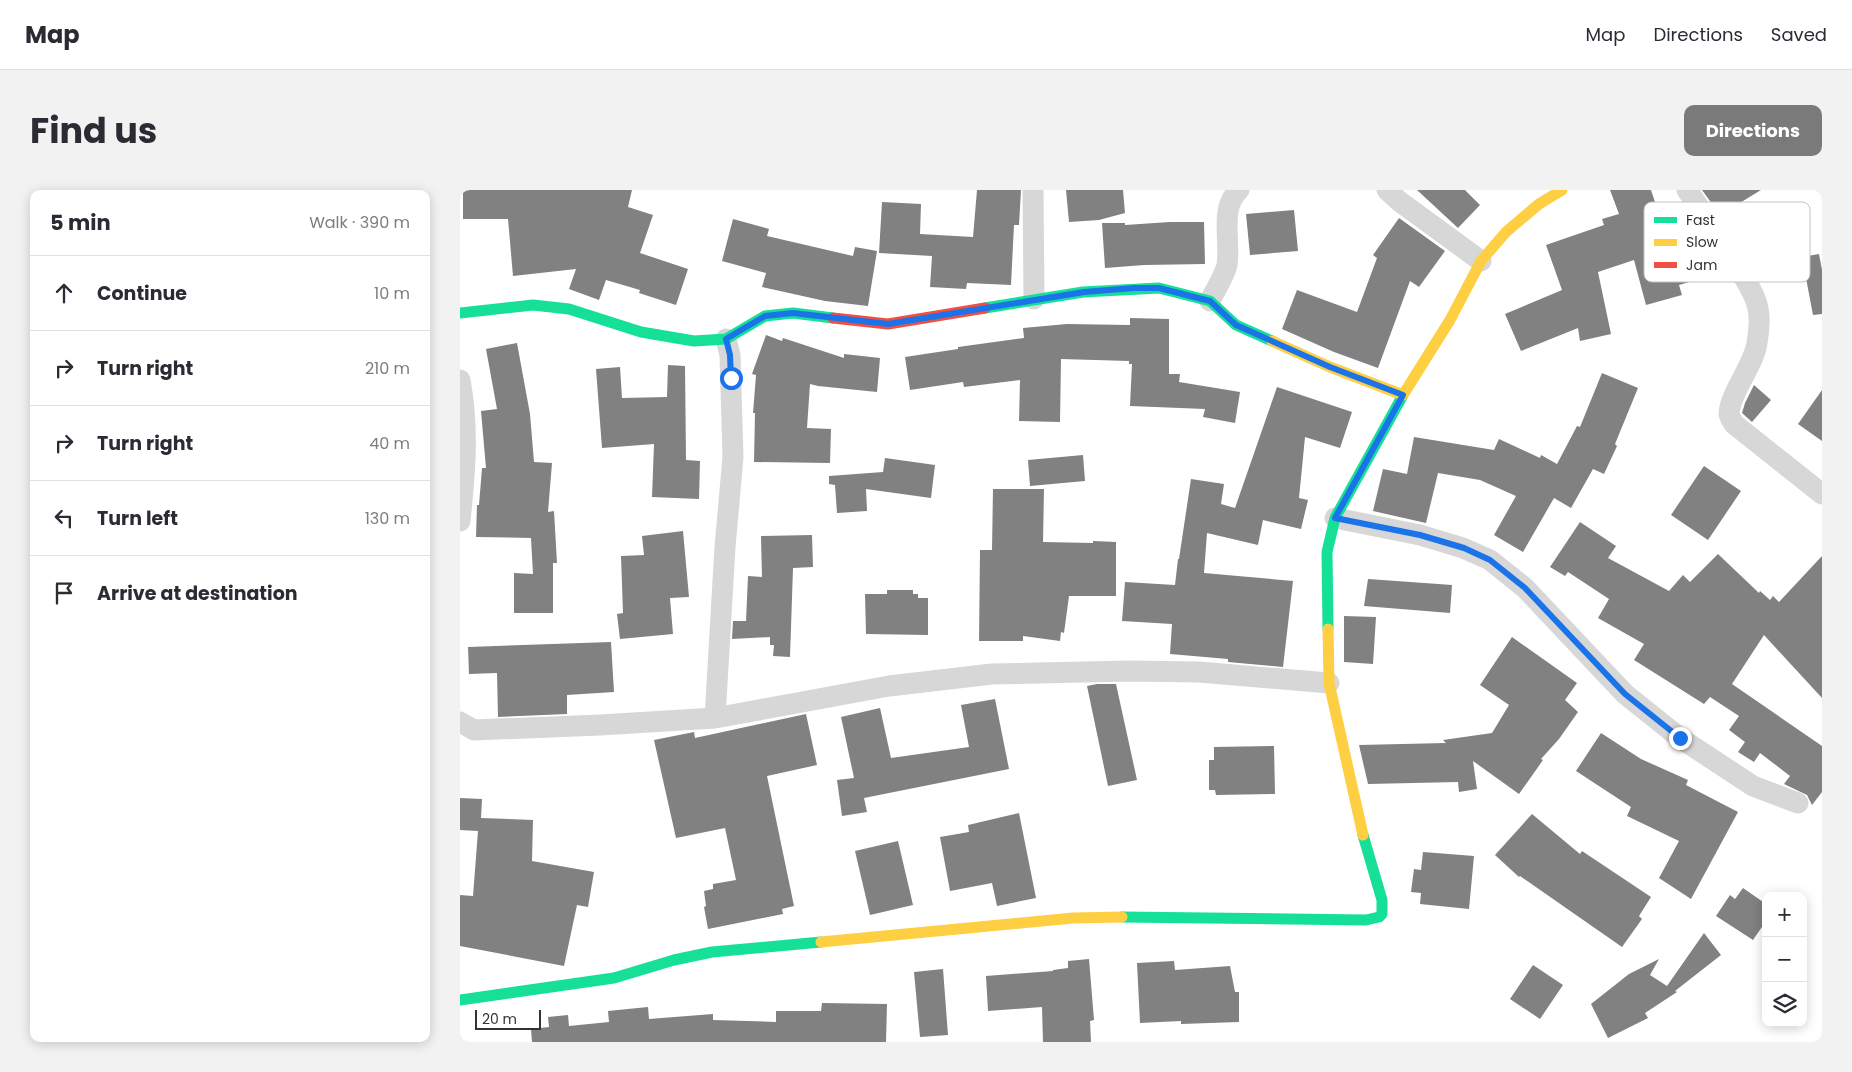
<!DOCTYPE html>
<meta charset="utf-8">
<style>
:root{--surface:#fff;--page:#f2f2f3;--text:#2b2b33;--muted:#7c7c81;--line:#e1e1e2;--accent:#7a7a7a}
body{margin:0;font-family:Poppins,sans-serif;background:var(--page);color:var(--text)}
.controls{position:absolute;right:15px;bottom:15px;display:grid;overflow:hidden;border-radius:10px;box-shadow:0 2px 12px #0003}
.controls button{width:45px;height:45px;display:grid;place-items:center;padding:0;border:0;border-bottom:1px solid var(--line);background:var(--surface);color:var(--text);font:25px sans-serif}
.scale{position:absolute;left:15px;bottom:12px;width:66px;box-sizing:border-box;padding-left:5px;border:2px solid #333;border-top:0;font-size:14px;line-height:18px;white-space:nowrap;color:#333;-webkit-text-stroke:4px #fff;paint-order:stroke}
.stop{position:absolute;width:15px;height:15px;margin:-11px;border:4px solid #1a73e8;border-radius:50%;background:#fff}
.stop.end{background:#1a73e8;border-color:#fff;box-shadow:0 1px 5px #0008}
.list{margin:0;padding:0;list-style:none}
h2{display:flex;justify-content:space-between;align-items:center;height:65px;margin:0;padding:0 20px;font-size:21px}
h2 small{font-size:16px;font-weight:400;color:var(--muted)}
.list li{display:grid;grid-template-columns:32px 1fr auto;gap:15px;align-items:center;box-sizing:border-box;height:75px;padding:0 20px;border-top:1px solid var(--line)}
.list b{display:block;font-size:19px;white-space:nowrap}
.list em{font-size:16px;font-style:normal;color:var(--muted)}
.icon{flex:none;width:28px;height:28px;fill:none;stroke:currentColor;stroke-width:2;stroke-linecap:round;stroke-linejoin:round}
.map{position:relative;flex:none;width:1362px;height:852px;overflow:hidden;border-radius:10px}
header{display:flex;align-items:center;gap:30px;box-sizing:border-box;height:70px;padding:0 25px;background:var(--surface);border-bottom:1px solid var(--line)}
header strong{font-size:24px}
nav{display:flex;gap:28px;margin-inline-start:auto;font-size:18px}
.intro{display:flex;align-items:center;justify-content:space-between;box-sizing:border-box;height:120px;padding:0 30px}
h1{margin:0;font-size:35px}
.button{padding:12px 22px;border-radius:10px;background:var(--accent);color:#fff;font-size:18px;font-weight:700}
main{display:flex;gap:30px;padding:0 30px}
aside{flex:1;background:var(--surface);border-radius:10px;box-shadow:0 2px 12px #0003}
.map>svg:first-child{display:block}
.building{fill:#818181}
.lines{fill:none;stroke-linecap:round;stroke-linejoin:round}
.street{stroke:#d7d7d7;stroke-width:21}
.fast{stroke:#16e098;stroke-width:11}
.slow{stroke:#ffcf43;stroke-width:11}
.jam{stroke:#f24e42;stroke-width:11}
.route{stroke:#1a73e8;stroke-width:6}
.key{fill:#fff;stroke:#c2c2c2;stroke-width:1}
.key-label{font-size:14px;fill:#333}
</style>
<header>
<strong>Map</strong>
<nav><a>Map</a><a>Directions</a><a>Saved</a></nav>
</header>
<div class="intro"><h1>Find us</h1><a class="button">Directions</a></div>
<main>
<aside>
<h2>5 min<small>Walk · 390 m</small></h2>
<ul class="list">
<li><svg class="icon" aria-label="ahead" viewBox="0 0 24 24"><path d="M12 20V5M6 11l6-6 6 6"/></svg><div><b>Continue</b></div><em>10 m</em></li>
<li><svg class="icon" aria-label="right" viewBox="0 0 24 24"><path d="M7 20v-9h11M14 6l5 5-5 5"/></svg><div><b>Turn right</b></div><em>210 m</em></li>
<li><svg class="icon" aria-label="right" viewBox="0 0 24 24"><path d="M7 20v-9h11M14 6l5 5-5 5"/></svg><div><b>Turn right</b></div><em>40 m</em></li>
<li><svg class="icon" aria-label="left" viewBox="0 0 24 24"><path d="M17 20v-9H6M10 6l-5 5 5 5"/></svg><div><b>Turn left</b></div><em>130 m</em></li>
<li><svg class="icon" aria-label="arrive" viewBox="0 0 24 24"><path d="M6 21V4h12l-3 4 3 4H6"/></svg><div><b>Arrive at destination</b></div></li>
</ul>
</aside>
<div class="map">
<svg width="1362" height="852" viewBox="0 0 1362 852">
<rect width="100%" height="100%" fill="#fff"/>
<!-- building -->
<path class="building" d="M3,0h169l-4,17 25,8 -13,38 48,16 -12,36 -37,-12 1,-3 -34,-10 -7,20 -30,-11 7,-20 -63,7 -5,-57h-45z
M517,0h44l-2,35h-5l-3,60 -44,-2 -1,6 -36,-2 2,-31 -53,-3 3,-51 39,2 -1,30 53,3z
M606,0h57l2,23 -26,7 -30,2z
M957,0h48l15,15 -22,23z
M1150,0h41l5,15 5,-2 11,42 -18,12 20,-5 1,5 11,-3 7,27 -14,4 3,10 -36,10 -12,-45 -36,12 13,62 -31,7 -2,-13 -57,23 -16,-37 57,-24 -16,-45 58,-20 -2,-6 17,-5z
M1242,0h59l-41,25z
M834,20l4,41 -48,4 -4,-41z
M939,28l46,33 -26,36 -9,-6 -32,87 -44,-16 -52,-23 15,-39 60,22 20,-54 -4,-3z
M273,29l36,10 -2,7 86,20 2,-9 22,4 -9,55 -43,-5 -63,-14 4,-14 -44,-12z
M710,32h34l1,42 -61,1 -39,3 -3,-45h23v2z
M1359,64l3,16v44l-9,1 -11,-58z
M670,128l39,1v55h11l-1,8 61,10 -5,31 -32,-6 2,-8 -75,-3 2,-42h-3v-3l-68,-2 -1,63 -41,-1 1,-41 -56,7 -1,-5 -53,8 -5,-33 53,-8v-2l66,-9 -1,-10 44,-4 63,1z
M306,145l16,6 1,-3 61,20v-4l36,4 -3,34 -59,-6 -8,-2 -3,44 24,1 -1,34 -76,-1 1,-49h-2l3,-38 -4,-1z
M57,153l13,71 4,48 18,1 -4,49 6,-1 3,52h-4v50h-39v-40l19,1 -2,-36 -55,-1 1,-32h2l3,-37h4l-5,-57 16,-2 -11,-60z
M208,175l17,1 1,94 14,1 -1,38 -47,-2 2,-53 -52,4 -6,-79 24,-2 2,31 45,-1z
M1142,183l36,15 -23,56 2,2 -13,28 -11,-5 -22,39 -17,-10 -31,54 -29,-17 22,-39 -36,-16 -42,-7 -12,50 -53,-12 10,-42 24,5 7,-37 80,13 5,-11 41,19 1,-3 16,9 20,-38 3,1z
M1294,195l17,15 -19,22 -10,-9 3,-10z
M817,197l75,25 -12,36 -35,-11 -6,61 9,2 -7,29 -38,-9 -5,25 -51,-12 -3,40 89,8 -10,86 -55,-5v-3l-58,-5 2,-30 -50,-3 3,-39 50,3 3,-26h1l12,-80 33,5 -3,20 14,4z
M1362,200v51l-24,-17z
M623,265l2,26 -55,5 -2,-26z
M425,268l50,7 -4,33 -65,-9 1,22 -30,2 -2,-28 -6,-1v-8l54,-4z
M1244,276l37,25 -33,49 -37,-25z
M533,299h51l-1,53 50,1v-2l23,1v54h-47l-5,37 -3,-1 -1,9 -37,-5v5h-44l1,-91h12z
M1120,332l36,24 -8,12 61,33 14,-16 7,7 28,-28 41,39 1,-2 10,9 3,-4 6,6 43,-46v142l-58,-63 -32,49 90,62v46l-10,13 -5,-10 -23,-11 6,-8 -30,-23 -6,9 -16,-10 7,-10 -16,-12 10,-14 -29,-19 -6,7 -70,-44 10,-16 -46,-26 11,-19 -41,-27 -3,4 -15,-9z
M223,341l6,66 -19,1 3,36 -53,5 -3,-25 6,-1 -2,-57 23,-1 -2,-19z
M352,345l1,32 -20,1 -3,89 -17,-1 1,-11h-4v-8l-38,2 1,-18h13l2,-45 14,1 -1,-41z
M908,389l84,6 -2,28 -86,-7z
M427,400h26v4h5v4h10v37l-62,-1 -1,-40h22z
M884,426l32,1 -3,47 -29,-2z
M1052,447l65,46 -12,17 13,12 -19,27 -18,20 2,1 -24,34 -46,-33 4,28 -18,3 -1,-10 -90,2 -9,-39 87,-2 -3,-3 49,-7 17,-28 -29,-20z
M151,452l3,50 -47,3v19l-69,3 -1,-44 -28,1 -1,-27z
M637,494h19l21,96 -29,6 -21,-100z
M535,509l14,70 -145,29 3,14 -25,4 -5,-36 17,-2 -13,-61 39,-9 11,50 78,-11 -8,-42z
M346,524l11,51 -50,11 27,130 -12,3 1,5 -75,15 -4,-22 2,-1 -2,-15 9,-2v-5l23,-4 -11,-52 -49,10 -22,-98 40,-8 1,6z
M1141,543l40,26 47,21 -2,5 52,27 -47,87 -32,-21 20,-37 -52,-25 4,-9 -55,-36z
M814,556l1,48 -59,1 -1,-5h-6v-30h5v-13z
M0,608l22,1 -1,19 52,2 -1,41 62,11 -6,35 -11,-2 -13,61 -104,-20v-51l13,1 5,-65 -18,-1z
M559,623l17,85 -39,8 -5,-23 -42,8 -10,-54 29,-5 -1,-7z
M1072,624l48,40 2,-3 69,46 -12,19 3,3 -20,28 -102,-71 -1,1 -24,-22z
M438,651l15,64 -43,10 -15,-64z
M963,662l51,4 -5,53 -49,-5 1,-11 -10,-1 3,-23 7,1z
M1283,698l23,16v17l-13,19 -37,-24 14,-21 5,4z
M1244,743l17,22 -46,36 2,1 -32,21 3,5 -40,20 -17,-34 38,-30 30,-15 -9,16 17,11z
M629,769l5,61 -4,1 1,21h-48l-1,-35 -54,4 -2,-35 67,-5v-1l15,-2v-7z
M714,771l1,9 55,-4 5,26h4v30l-58,2v-3l-41,2 -3,-60z
M1073,775l30,20 -23,34 -30,-20z
M483,779l5,66 -28,2 -6,-65z
M362,813l65,1 -1,38h-354l-1,-13 18,-2 -1,-10 20,-2 1,11 40,-4 -1,-11 40,-4 1,12 64,-5v6l63,2v-11h45z"/>
<g class="lines">
<!-- street -->
<path class="street" d="M573,0l1,109
M927,0l12,11 82,60
M1227,0c18,25 35,50 51,77 7,13 17,26 20,41 2,11 1,24 -1,35 -3,22 -28,52 -28,71 1,4 3,7 5,10l88,70
M750,111c5,-11 14,-24 17,-36 4,-25 -8,-56 12,-75
M0,190c9,49 5,92 0,141
M875,328l85,17 43,13 27,12 35,28 100,106 55,44 73,48 45,17
M255,528l10,-171 8,-90 -3,-102 -4,-16
M0,532l14,8 126,-5 115,-7 174,-32 103,-12 137,-3 70,1 130,11"/>
<!-- fast -->
<path class="fast" d="M525,118l98,-16 76,-4 51,13 26,24 36,16
M0,123l73,-8 36,4 72,23 53,9 32,-2 39,-23 28,-3 40,5
M868,439l-1,-77 8,-34 68,-123
M662,727l244,3 13,-3 3,-3v-14l-19,-65
M0,810l154,-22 60,-18 38,-8 109,-10"/>
<!-- slow -->
<path class="slow" d="M812,151l58,26 73,28 47,-75 31,-59 25,-29 33,-28 23,-14
M868,439l1,54 34,152
M361,752l252,-24 49,-1"/>
<!-- jam -->
<path class="jam" d="M373,128l55,6 97,-16"/>
</g>
<g class="lines">
<!-- route -->
<path class="route" d="M271,188l-1,-23 -4,-16 39,-23 28,-3 95,11 196,-32 51,-4h24l51,13 26,24 94,42 73,28 -68,123 85,17 44,13 26,12 35,28 100,106 55,44"/>
</g>
<!-- legend -->
<rect x="1184" y="12" width="166" height="80" rx="8" class="key"/>
<rect x="1194" y="27" width="23" height="6" fill="#16e098"/>
<rect x="1194" y="49" width="23" height="7" fill="#ffcf43"/>
<rect x="1194" y="72" width="23" height="6" fill="#f24e42"/>
<g class="key-label">
<text x="1226" y="35">Fast</text>
<text x="1226" y="57">Slow</text>
<text x="1226" y="80">Jam</text>
</g>
</svg>
<div class="controls">
<button>+</button>
<button>−</button>
<button><svg class="icon" aria-label="layers" viewBox="0 0 24 24"><path d="M12 4l9 5-9 5-9-5zM3 14l9 5 9-5"/></svg></button>
</div>
<div class="scale">20 m</div>
<div class="stop" style="left:271px;top:188px"></div>
<div class="stop end" style="left:1220px;top:548px"></div>
</div>
</main>
